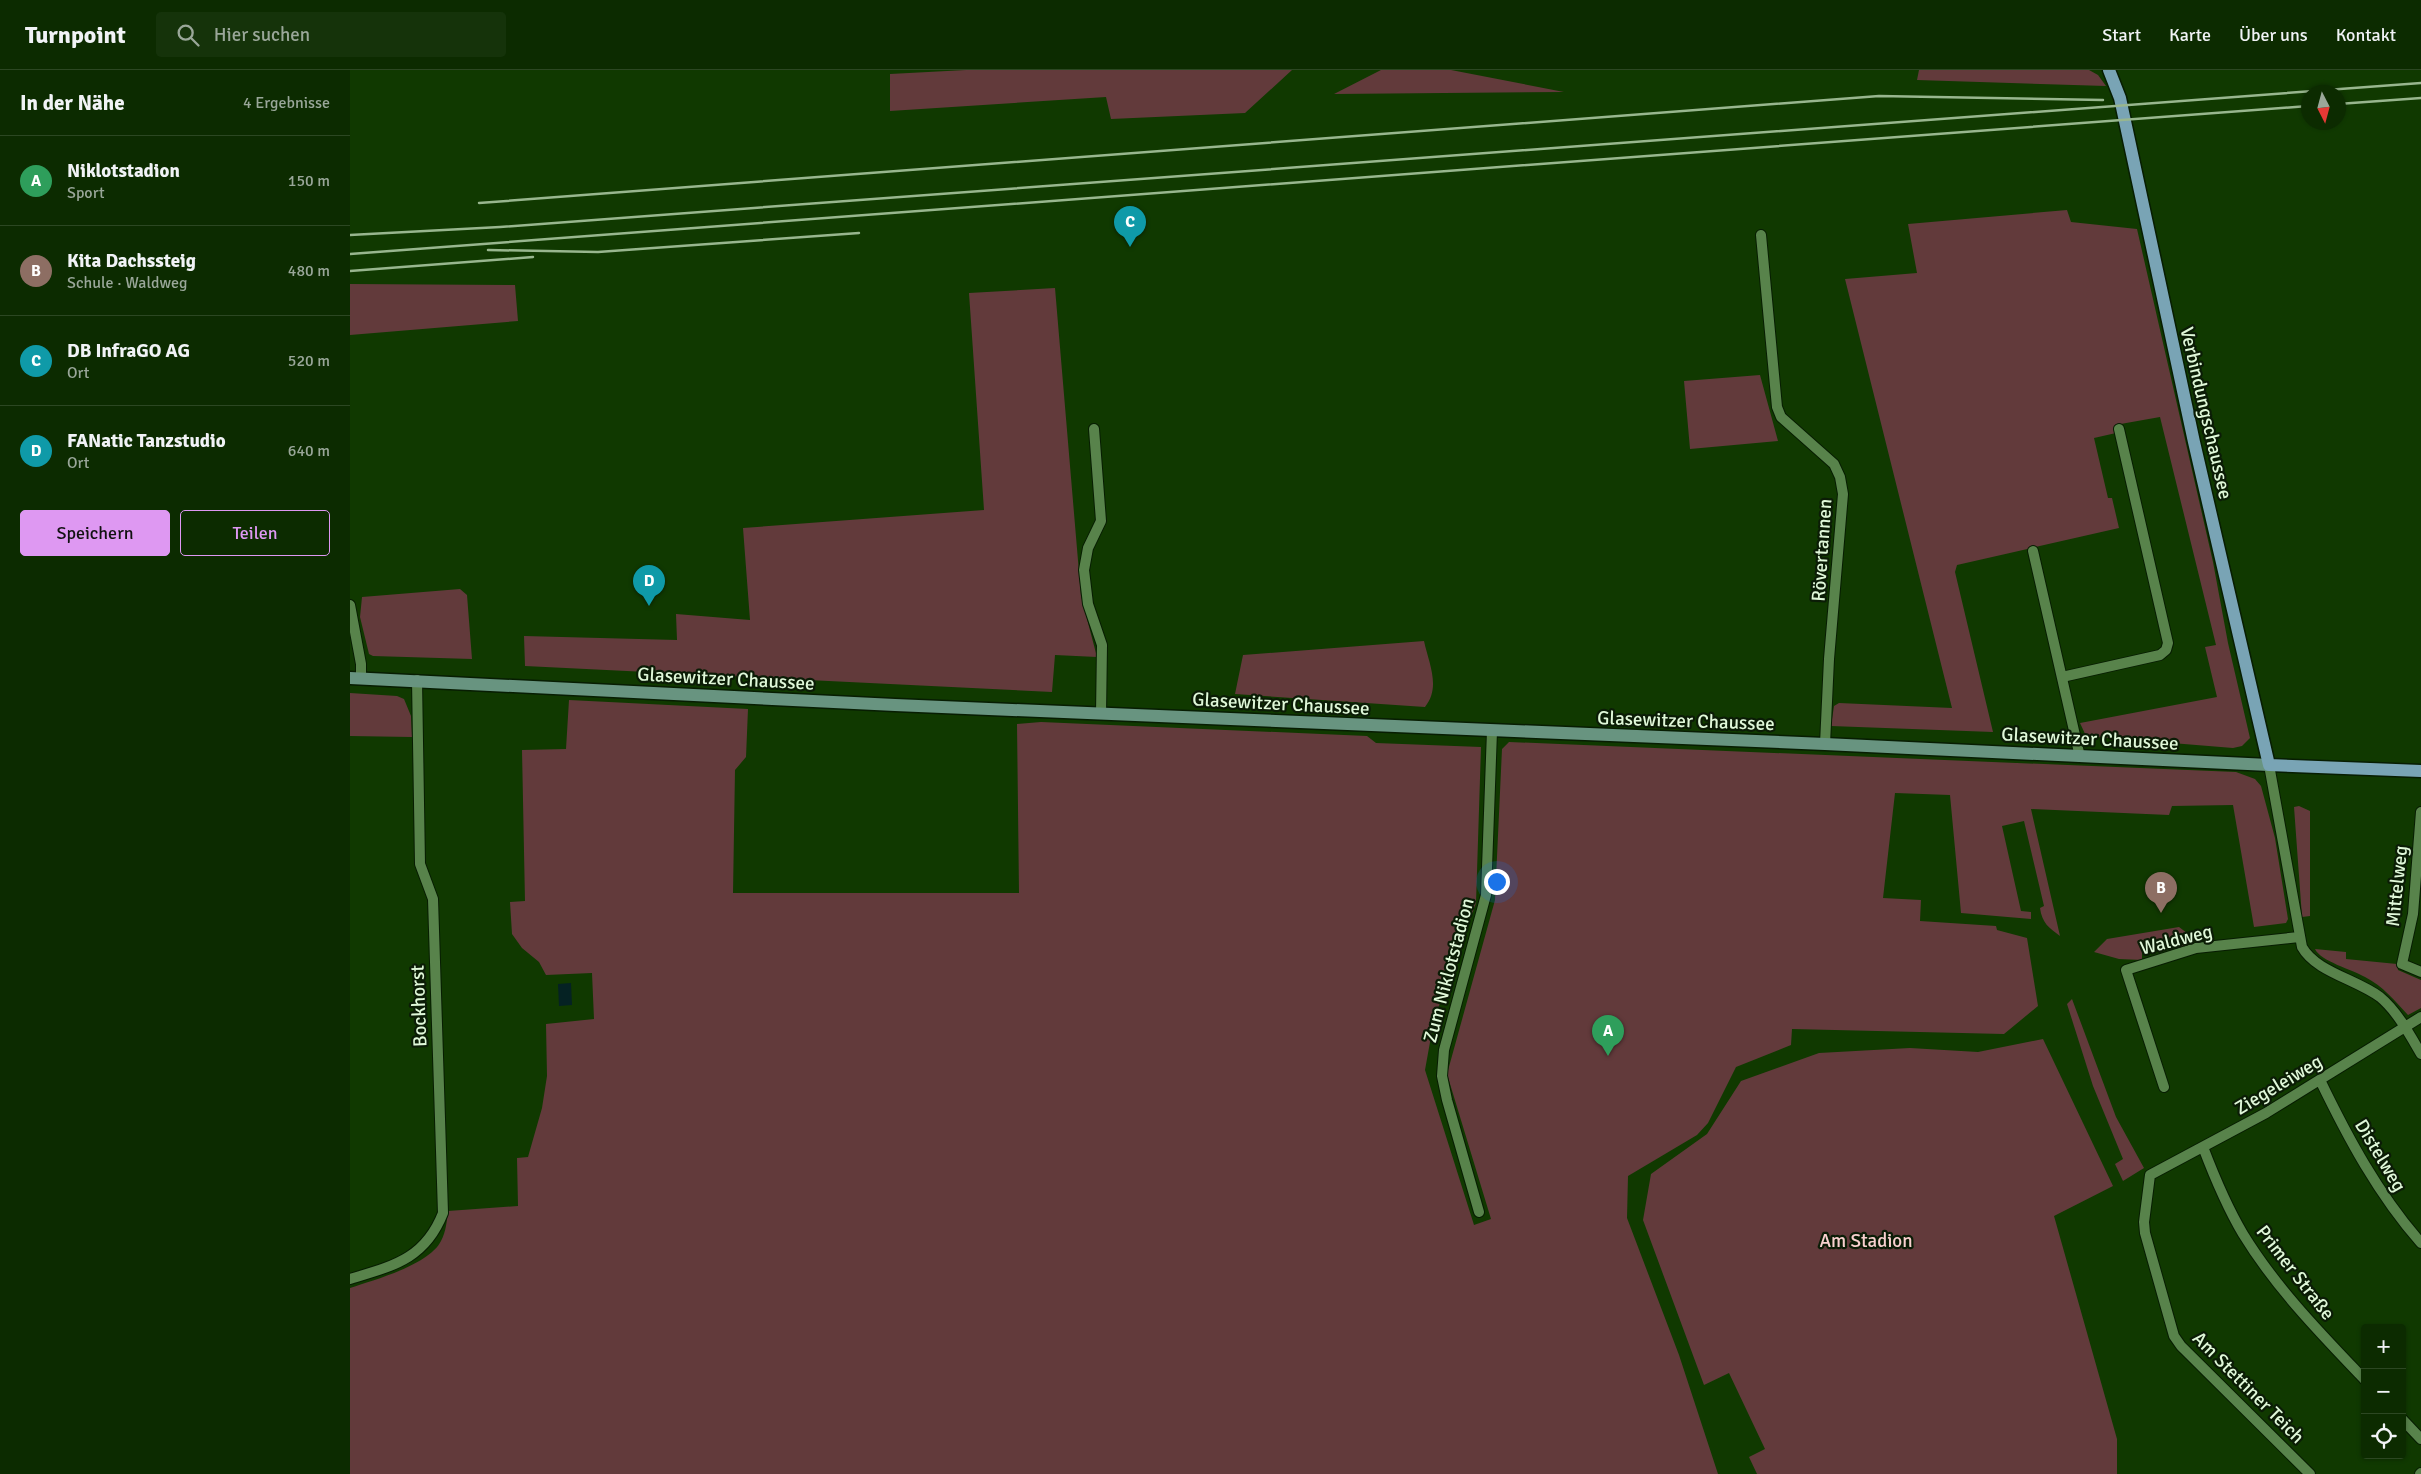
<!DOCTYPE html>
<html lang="de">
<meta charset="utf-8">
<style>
:root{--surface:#0c2b00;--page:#15330a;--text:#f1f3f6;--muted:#9aa799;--line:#2c4722;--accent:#de98f2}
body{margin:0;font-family:Signika,sans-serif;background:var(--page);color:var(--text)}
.controls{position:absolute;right:15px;bottom:15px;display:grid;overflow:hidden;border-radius:5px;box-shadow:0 1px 4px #0004}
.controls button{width:45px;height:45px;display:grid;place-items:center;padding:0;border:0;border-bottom:1px solid var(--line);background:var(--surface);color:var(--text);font:25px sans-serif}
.compass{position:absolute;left:1951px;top:15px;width:45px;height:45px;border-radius:50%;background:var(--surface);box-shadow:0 1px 4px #0004;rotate:174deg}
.you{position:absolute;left:1146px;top:811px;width:18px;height:18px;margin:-12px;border:4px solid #fff;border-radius:50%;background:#1a73e8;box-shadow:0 0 0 8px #1a73e833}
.badge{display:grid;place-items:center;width:32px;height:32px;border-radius:50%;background:var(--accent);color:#fff;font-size:16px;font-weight:700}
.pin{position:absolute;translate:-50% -41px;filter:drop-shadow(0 1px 2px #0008)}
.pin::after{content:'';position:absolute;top:26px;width:18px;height:15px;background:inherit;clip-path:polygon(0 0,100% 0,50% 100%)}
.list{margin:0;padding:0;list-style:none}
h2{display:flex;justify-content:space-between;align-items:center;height:65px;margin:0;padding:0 20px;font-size:21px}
h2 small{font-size:16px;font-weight:400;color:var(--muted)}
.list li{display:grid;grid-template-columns:32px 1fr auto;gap:15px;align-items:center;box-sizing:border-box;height:90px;padding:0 20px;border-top:1px solid var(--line)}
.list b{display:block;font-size:19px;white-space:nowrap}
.list p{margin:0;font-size:16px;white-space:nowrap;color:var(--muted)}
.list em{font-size:16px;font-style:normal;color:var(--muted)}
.actions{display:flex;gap:10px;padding:15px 20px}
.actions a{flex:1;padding:11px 0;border:1px solid var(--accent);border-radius:5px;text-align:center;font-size:18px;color:var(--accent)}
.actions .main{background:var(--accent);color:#111}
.icon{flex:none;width:28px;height:28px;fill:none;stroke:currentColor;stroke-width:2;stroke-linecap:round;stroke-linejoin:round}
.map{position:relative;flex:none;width:2071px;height:1404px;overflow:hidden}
header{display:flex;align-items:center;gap:30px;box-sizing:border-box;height:70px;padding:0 25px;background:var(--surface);border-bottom:1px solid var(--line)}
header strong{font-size:24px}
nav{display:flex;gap:28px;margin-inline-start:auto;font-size:18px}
.search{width:350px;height:45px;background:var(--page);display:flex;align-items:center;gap:12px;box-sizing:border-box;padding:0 18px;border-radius:5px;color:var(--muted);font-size:19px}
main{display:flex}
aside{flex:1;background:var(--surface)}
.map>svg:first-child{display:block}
.green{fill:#623a3b}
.water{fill:#052223}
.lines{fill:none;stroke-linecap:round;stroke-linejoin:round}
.minor-casing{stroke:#071d02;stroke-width:12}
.secondary-casing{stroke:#071d02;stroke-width:15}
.primary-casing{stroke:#071d02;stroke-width:15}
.minor{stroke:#58834b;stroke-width:10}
.secondary{stroke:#689480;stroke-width:12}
.primary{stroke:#79a4b5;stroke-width:12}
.rail{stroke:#98b68e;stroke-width:2.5}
.labels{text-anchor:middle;stroke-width:4.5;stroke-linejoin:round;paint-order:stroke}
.street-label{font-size:19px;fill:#e0f8d9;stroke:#0b1c06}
.park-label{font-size:19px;fill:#f9d0cf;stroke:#0b1c06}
</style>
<header>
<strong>Turnpoint</strong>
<div class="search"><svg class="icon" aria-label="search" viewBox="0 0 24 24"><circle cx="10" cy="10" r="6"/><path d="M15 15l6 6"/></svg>Hier suchen</div>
<nav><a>Start</a><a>Karte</a><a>Über uns</a><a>Kontakt</a></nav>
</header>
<main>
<aside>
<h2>In der Nähe<small>4 Ergebnisse</small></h2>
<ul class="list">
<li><span class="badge" style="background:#2e9e5b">A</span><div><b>Niklotstadion</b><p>Sport</p></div><em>150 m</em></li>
<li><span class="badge" style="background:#8d6e63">B</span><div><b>Kita Dachssteig</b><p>Schule · Waldweg</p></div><em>480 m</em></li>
<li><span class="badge" style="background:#0f9aa8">C</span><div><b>DB InfraGO AG</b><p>Ort</p></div><em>520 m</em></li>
<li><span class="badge" style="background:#0f9aa8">D</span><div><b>FANatic Tanzstudio</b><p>Ort</p></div><em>640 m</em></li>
</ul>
<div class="actions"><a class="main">Speichern</a><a>Teilen</a></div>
</aside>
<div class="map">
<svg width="2071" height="1404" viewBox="0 0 2071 1404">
<rect width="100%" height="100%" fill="#103900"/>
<!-- green -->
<path class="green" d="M616,0h326l-47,43 -134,6 -5,-22 -216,14v-37z
M1031,0h70l113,22 -230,2z
M1569,0h170l9,5 8,11 -189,-6z
M1717,140l4,12 66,7 76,333 15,81 22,95 -8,8 -9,2 -147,-12 -6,-13 137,-26 -12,-50 11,-2 -56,-228 -45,8 1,8 -22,5 14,60h4l7,30 -162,37 -2,7 38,160 -162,-6 3,-20 5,-3 113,5 -107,-429 72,-6 -9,-49z
M0,214l165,1 3,36 -168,14z
M705,218l26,308 16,61 -42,-2 -3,37 -527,-26 -1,-30 153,4 -1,-26 74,6 -7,-92 241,-18 -15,-217z
M1410,305l18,66 -88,8 -6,-68z
M110,519l7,6 5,64 -99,-3 -4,-2 -9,-37 2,-20z
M1074,571c5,23 17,46 1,66l-190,-13 8,-39z
M0,623l47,3 7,3 7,17 1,21 -62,-1z
M219,630l179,9 -2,48 -11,13 -2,123h286l-2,-169 24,-2 326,14 9,7 105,4 -5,156 -42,117 -9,50 49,155 17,-6 -44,-145 48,-174 7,-151 7,-7 727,30 19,7 6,7 14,52 13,81 -2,4 -32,4 -21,-122 -61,1 -3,9 -138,-6 29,127c-11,-8 -18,-13 -20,-28l4,-2 -20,-85 -22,5 19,85 10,1v7l-70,-6 -11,-118 -55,-2 -12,105 38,2 -1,21 76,5 1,4 30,8 11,68 -34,28 -212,-5 -1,16 -55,22 -28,56 -11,12 -69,41 -1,42 52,137 39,119h-1368v-186c24,-8 79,-23 91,-47 5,-9 6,-21 7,-30l70,-5 -1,-48 11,-1 14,-49 5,-32 -1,-52 48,-5 -2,-46 -46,2 -7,-13 -17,-14 -10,-14 -2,-32 15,-1 -3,-151 44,-1z
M1949,736l11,5v105l-8,1 -8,-110z
M1829,857l8,6 2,12 -7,3 -2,-7 -38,12v7l-23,-1 -25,-7 13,-13z
M1965,879l31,3v7l51,5 1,6 23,10v28l-13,7c-13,-14 -25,-29 -43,-38 -12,-7 -45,-16 -50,-28z
M1722,929l44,118 28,51 -21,13 -8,-17 8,-5 -30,-73 -26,-82z
M1693,969l70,147 -59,30 63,223v35h-360l-8,-17 16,-8 -36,-76 -25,12 -61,-165 8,-46 56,-40 34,-53 78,-28 91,-5 68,4z"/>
<!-- water -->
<path class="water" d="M221,913l1,22 -13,1 -1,-22z"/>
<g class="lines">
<!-- minor casing -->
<g class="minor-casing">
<path id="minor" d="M1411,165l16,172 4,10 53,47 6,13 3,17 -14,165 -4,85
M744,359l7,92 -13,27 -4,22 4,34 14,41 -1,69
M1683,481l47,206
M0,535l11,59v14
M1712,607l98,-22 6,-5 2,-7 -49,-214
M1919,695l33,182c14,25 54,32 78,50 17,14 30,38 41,57
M2071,742l-8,102 -11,50 19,8
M1970,1010c28,58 58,114 101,163
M1814,1017l-38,-117 70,-22 103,-11
M1853,1077c11,29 24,60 40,87 33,54 78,100 122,146
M1129,1142l-32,-112 -5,-24 2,-26 42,-155 6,-164
M0,1209c43,-13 75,-20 93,-66l-10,-314 -13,-35 -3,-184
M2052,1349l19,20
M1960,1404l-129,-128 -7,-10 -29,-103 -1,-11 6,-47 116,-62 155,-96
M2070,1404l1,-1"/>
</g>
<!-- secondary casing -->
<g class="secondary-casing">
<path id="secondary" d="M0,608l545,27 930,39 444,21"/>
</g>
<!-- primary casing -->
<g class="primary-casing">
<path id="primary" d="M1759,0l11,28 74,344 75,323 152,6"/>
</g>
<!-- minor -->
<use href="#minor" class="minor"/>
<!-- secondary -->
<use href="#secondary" class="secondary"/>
<!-- primary -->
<use href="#primary" class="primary"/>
<!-- rail -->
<path class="rail" d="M1988,34l83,-6
M129,133l1400,-107 224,4
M0,165l150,-8 1921,-144
M138,180l110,2 261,-19
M0,184l1958,-148
M0,201l183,-14"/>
</g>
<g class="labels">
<!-- street labels -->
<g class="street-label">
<text transform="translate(1857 343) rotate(77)" y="7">Verbindungschaussee</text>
<text transform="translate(1471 480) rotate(-86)" y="7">Rövertannen</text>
<text transform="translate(376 608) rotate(3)" y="7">Glasewitzer Chaussee</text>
<text transform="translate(931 633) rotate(3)" y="7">Glasewitzer Chaussee</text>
<text transform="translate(1336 650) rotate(2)" y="7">Glasewitzer Chaussee</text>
<text transform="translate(1740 668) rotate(3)" y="7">Glasewitzer Chaussee</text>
<text transform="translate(2046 816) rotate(-84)" y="7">Mittelweg</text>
<text transform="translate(1826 869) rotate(-14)" y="7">Waldweg</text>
<text transform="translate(1098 900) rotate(-75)" y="7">Zum Niklotstadion</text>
<text transform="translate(68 936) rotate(-92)" y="7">Bockhorst</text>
<text transform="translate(1928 1014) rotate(-31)" y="7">Ziegeleiweg</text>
<text transform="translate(2031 1085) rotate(59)" y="7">Distelweg</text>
<text transform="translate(1946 1202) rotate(52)" y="7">Primer Straße</text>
<text transform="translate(1899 1317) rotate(45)" y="7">Am Stettiner Teich</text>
</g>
<!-- park labels -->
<g class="park-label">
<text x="1516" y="1177">Am Stadion</text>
</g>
</g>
</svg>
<div class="controls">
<button>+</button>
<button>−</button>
<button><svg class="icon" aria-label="locate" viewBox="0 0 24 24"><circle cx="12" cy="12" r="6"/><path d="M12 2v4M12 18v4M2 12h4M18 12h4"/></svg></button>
</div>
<svg class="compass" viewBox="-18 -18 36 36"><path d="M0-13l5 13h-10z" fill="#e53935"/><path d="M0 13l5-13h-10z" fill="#9aa799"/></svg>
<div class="you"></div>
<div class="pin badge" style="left:1258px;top:986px;background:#2e9e5b">A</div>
<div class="pin badge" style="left:1811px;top:843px;background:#8d6e63">B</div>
<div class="pin badge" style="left:780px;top:177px;background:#0f9aa8">C</div>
<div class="pin badge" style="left:299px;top:536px;background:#0f9aa8">D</div>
</div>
</main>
